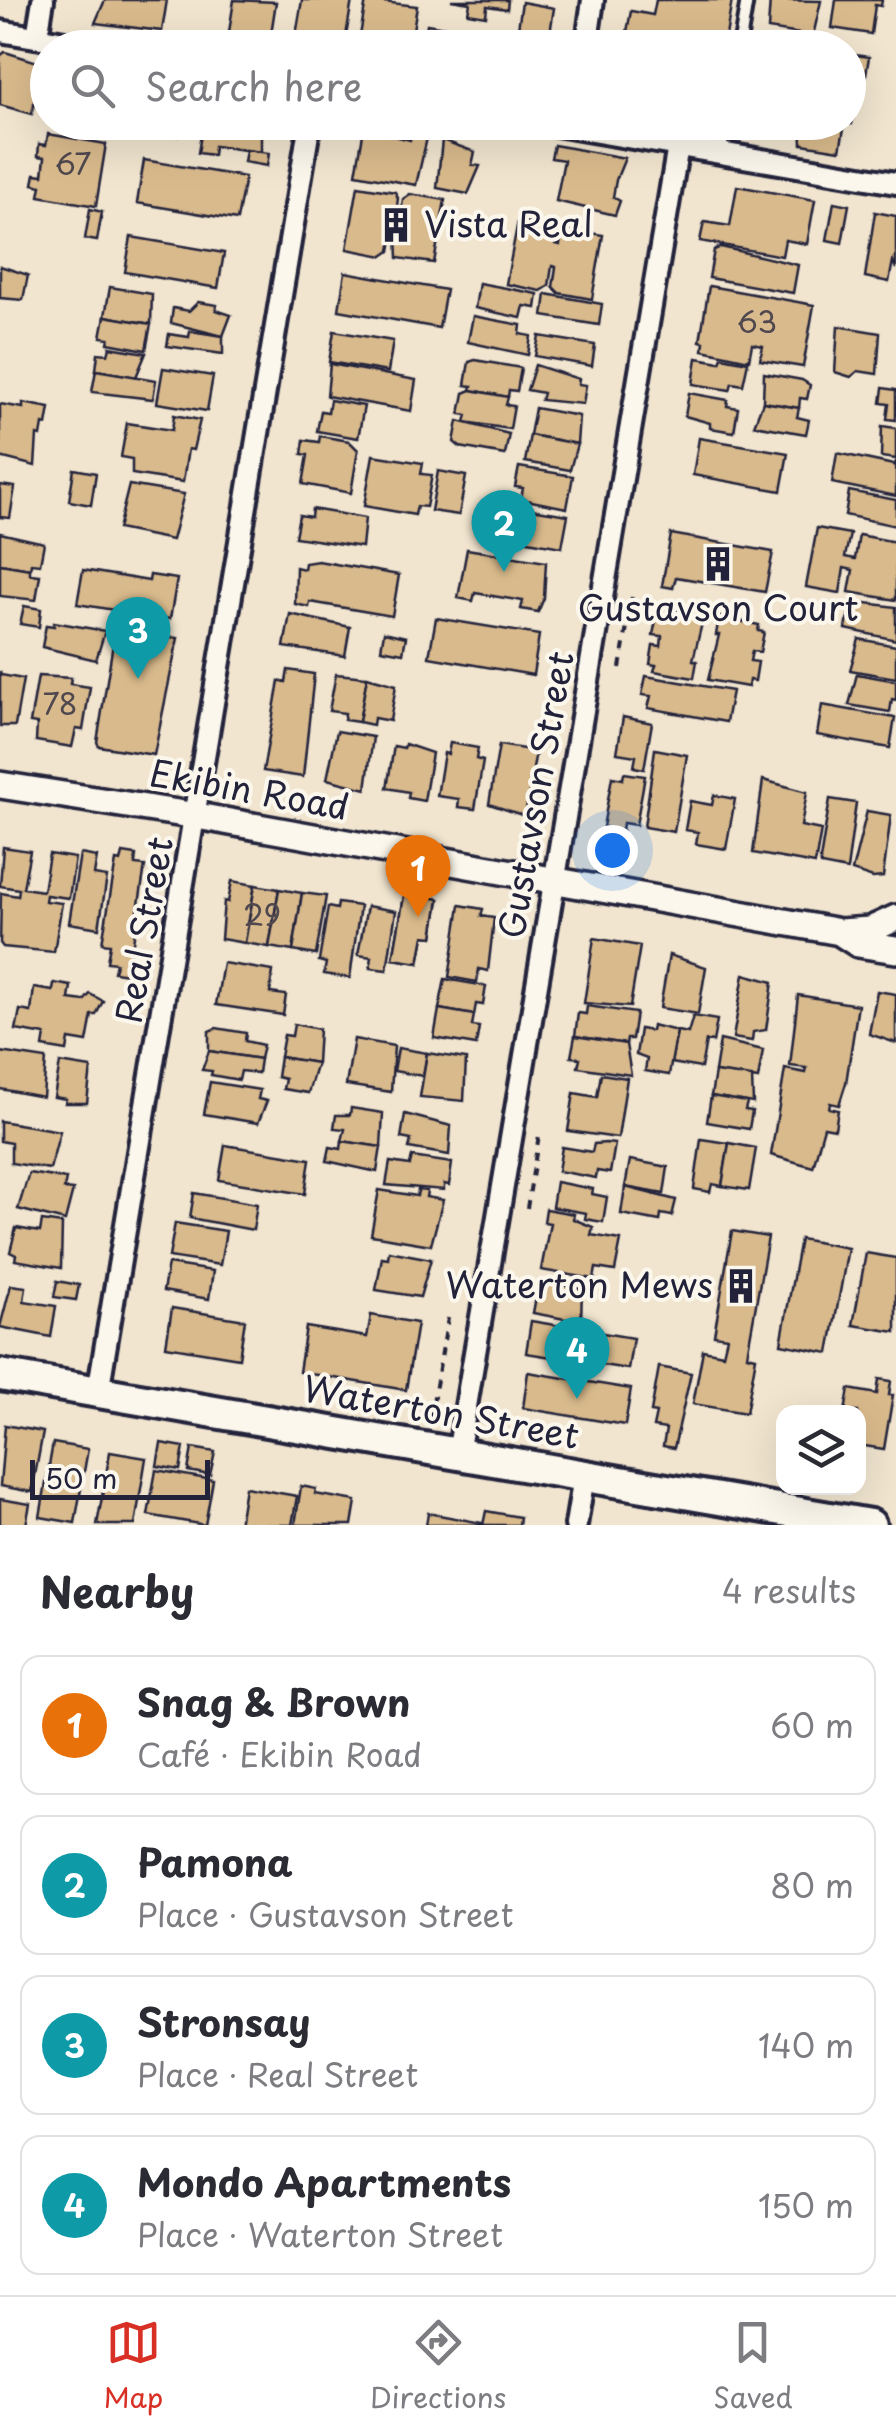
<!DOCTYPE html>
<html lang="en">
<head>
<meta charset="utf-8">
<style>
  body { margin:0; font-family:"Playpen Sans",sans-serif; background:#f7f7f7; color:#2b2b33 }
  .controls { position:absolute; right:30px; bottom:30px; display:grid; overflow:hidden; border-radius:20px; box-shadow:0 10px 40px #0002 }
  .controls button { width:90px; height:90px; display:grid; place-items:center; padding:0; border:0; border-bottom:2px solid #e1e1e2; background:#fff; color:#2b2b33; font:50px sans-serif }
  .scale { position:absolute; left:30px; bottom:25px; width:180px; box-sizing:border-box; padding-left:10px; border:5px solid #22223b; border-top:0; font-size:28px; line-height:35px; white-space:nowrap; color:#22223b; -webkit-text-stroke:8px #fbf7ec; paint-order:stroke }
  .you { position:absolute; left:612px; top:850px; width:35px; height:35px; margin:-25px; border:8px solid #fff; border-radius:50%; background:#1a73e8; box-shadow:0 0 0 15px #1a73e833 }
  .badge { display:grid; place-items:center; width:65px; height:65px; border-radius:50%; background:#d93025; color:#fff; font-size:32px; font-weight:700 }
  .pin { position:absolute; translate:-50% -82px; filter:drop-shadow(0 2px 5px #0008) }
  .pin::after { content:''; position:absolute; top:52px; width:35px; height:30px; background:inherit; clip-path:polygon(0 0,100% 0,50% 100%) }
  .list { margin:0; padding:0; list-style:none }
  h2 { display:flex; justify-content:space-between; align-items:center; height:130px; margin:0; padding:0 40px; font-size:42px }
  h2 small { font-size:32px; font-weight:400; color:#7c7c81 }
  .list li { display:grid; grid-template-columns:65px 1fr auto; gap:30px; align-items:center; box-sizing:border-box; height:140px; margin:0 20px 20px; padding:0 20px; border:2px solid #e1e1e2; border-radius:20px }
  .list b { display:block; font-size:38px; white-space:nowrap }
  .list p { margin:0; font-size:32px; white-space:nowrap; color:#7c7c81 }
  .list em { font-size:32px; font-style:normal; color:#7c7c81 }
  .icon { flex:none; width:55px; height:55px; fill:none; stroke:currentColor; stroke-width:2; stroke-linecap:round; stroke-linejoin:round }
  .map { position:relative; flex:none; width:896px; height:1525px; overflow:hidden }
  .search { position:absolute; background:#fff; box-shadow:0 10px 40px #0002; left:30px; right:30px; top:30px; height:110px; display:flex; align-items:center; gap:25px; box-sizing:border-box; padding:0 35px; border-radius:55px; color:#7c7c81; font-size:38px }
  .sheet { height:770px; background:#fff }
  nav { display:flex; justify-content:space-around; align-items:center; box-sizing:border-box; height:140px; border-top:2px solid #e1e1e2; background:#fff; font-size:28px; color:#7c7c81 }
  nav a { display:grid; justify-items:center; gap:5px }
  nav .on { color:#d93025 }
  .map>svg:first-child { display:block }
</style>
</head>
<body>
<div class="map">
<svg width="896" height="1525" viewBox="0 0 896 1525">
  <rect width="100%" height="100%" fill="#f1e5cf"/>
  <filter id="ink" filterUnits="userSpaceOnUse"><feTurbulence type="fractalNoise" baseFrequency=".01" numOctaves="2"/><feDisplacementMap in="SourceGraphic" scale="20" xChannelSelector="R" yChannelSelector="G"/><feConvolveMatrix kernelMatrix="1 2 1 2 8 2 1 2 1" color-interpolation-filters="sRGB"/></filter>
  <g filter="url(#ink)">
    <g fill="#d9ba8c" stroke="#22223b" stroke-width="2.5">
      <polygon points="105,0 167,0 162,31 95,23"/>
      <polygon points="234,0 276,2 271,34 229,32"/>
      <polygon points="302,0 352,0 344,48 295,41"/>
      <polygon points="366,0 417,6 410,48 358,48"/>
      <polygon points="451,0 508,0 507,9 487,6 486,16 468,13 470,3"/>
      <polygon points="656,0 732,0 724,48 648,48 625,42 631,11 653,15"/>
      <polygon points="770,0 821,1 813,36 768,29"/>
      <polygon points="836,0 882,0 881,6 875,5 871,34 832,28"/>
      <polygon points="522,2 554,8 549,40 554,41 552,48 515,48"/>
      <polygon points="427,24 503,37 501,48 423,48"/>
      <polygon points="5,52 41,63 32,114 0,105 0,56"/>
      <polygon points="848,54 869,57 863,92 848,89"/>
      <polygon points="848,114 854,115 852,124 845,123 840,150 802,144 801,122 848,122"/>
      <polygon points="143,122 180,122 178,136 145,132"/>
      <polygon points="203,122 261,122 261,152 214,146 213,155 198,153"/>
      <polygon points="364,128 410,140 411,135 427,138 416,185 356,174"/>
      <polygon points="48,134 106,144 96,206 39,196 41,186 33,184 35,174 43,175 45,157 38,156 39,144 46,145"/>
      <polygon points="442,140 475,152 472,165 480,166 468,194 437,188"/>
      <polygon points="554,145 625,158 616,180 613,197 620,201 615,215 556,201 564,160 551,158"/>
      <polygon points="246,150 269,153 267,166 244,162"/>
      <polygon points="144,160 245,177 237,220 137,203"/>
      <polygon points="358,186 395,192 398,198 396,214 401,215 403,199 410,194 445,200 434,263 398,258 397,235 393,234 390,251 383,256 347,249"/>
      <polygon points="737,186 815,200 807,244 785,240 782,256 700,241 704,222 730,226"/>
      <polygon points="834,202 849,205 842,243 827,240"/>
      <polygon points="90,209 102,212 97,241 85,239"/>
      <polygon points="875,212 896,216 896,269 893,261 889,282 865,277"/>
      <polygon points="518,221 552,227 555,244 560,245 562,234 571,230 603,235 592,299 559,293 553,287 556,267 552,266 549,286 541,291 506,284"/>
      <polygon points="131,237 224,253 218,288 125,272"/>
      <polygon points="721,247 798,265 793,293 709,278 714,250"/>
      <polygon points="0,266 28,275 23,300 0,298"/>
      <polygon points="345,272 446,290 439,328 339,310"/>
      <polygon points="479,283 538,294 536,308 524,306 521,318 475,308"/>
      <polygon points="709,286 814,305 803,367 760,360 763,346 752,344 749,360 703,350 704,342 700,341"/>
      <polygon points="110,287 152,294 151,324 105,316"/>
      <polygon points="546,294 602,304 599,325 543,316"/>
      <polygon points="198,302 217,305 216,310 231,315 223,336 171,323 173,308 189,311"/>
      <polygon points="105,316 151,324 146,350 108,343 109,338 101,337"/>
      <polygon points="473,316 521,325 520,334 531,336 528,355 468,342"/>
      <polygon points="838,326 880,333 877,374 858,371 851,377 835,372"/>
      <polygon points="190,331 223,336 223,354 167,346 169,334 189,337"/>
      <polygon points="334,331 393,341 388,372 329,362"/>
      <polygon points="539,336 595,345 592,366 535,356"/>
      <polygon points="110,347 146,353 136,377 96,370 98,353 108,354"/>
      <polygon points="722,357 748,362 743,385 732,383 730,390 693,384 697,358 720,362"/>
      <polygon points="475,360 521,368 517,391 509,390 508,397 471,390 472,386 465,385 469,362"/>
      <polygon points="330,364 416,380 411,411 327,396"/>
      <polygon points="535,365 579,379 578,384 586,385 583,404 541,400 543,393 527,390"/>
      <polygon points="163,368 213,376 207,411 157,403"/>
      <polygon points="96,370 156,380 153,399 92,392"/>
      <polygon points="764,373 802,380 810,385 807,399 800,398 799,408 763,402"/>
      <polygon points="883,388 896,390 896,420 887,419 889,404 881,403"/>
      <polygon points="471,390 508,397 506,405 514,406 510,429 465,422 467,415 460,414 464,393"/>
      <polygon points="689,393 728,400 727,406 738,408 734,432 710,428 710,423 685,416"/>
      <polygon points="330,400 364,406 358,438 317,431 321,411 328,412"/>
      <polygon points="763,402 799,408 797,417 809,420 806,434 754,425"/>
      <polygon points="23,403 50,408 47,425 43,424 41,436 37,435 35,466 0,457 0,404 23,408"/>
      <polygon points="535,408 579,416 577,444 530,435"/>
      <polygon points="174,415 200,420 193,450 188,449 183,482 132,474 132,459 121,457 127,423 172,430"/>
      <polygon points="458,421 509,434 505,455 460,447 454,442"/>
      <polygon points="882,426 896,428 896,459 881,457"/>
      <polygon points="530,435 577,444 570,470 525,462"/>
      <polygon points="320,436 349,441 358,450 351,493 303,484 308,455 302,454 304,440 319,442"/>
      <polygon points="699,438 788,453 781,491 693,475"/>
      <polygon points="837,453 894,465 896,462 896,496 832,483"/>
      <polygon points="373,455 423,463 421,474 432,475 426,507 417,506 415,515 364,506"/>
      <polygon points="519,467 573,476 567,508 521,499 523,488 515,487"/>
      <polygon points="74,469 96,473 91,505 69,501"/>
      <polygon points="438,471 466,476 459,515 431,511"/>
      <polygon points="0,485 15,487 10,518 0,517"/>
      <polygon points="129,485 184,494 172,540 118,529"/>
      <polygon points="849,491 896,500 896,526 845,515"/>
      <polygon points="519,507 568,515 562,547 505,537 509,517 516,519"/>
      <polygon points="312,509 365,518 362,547 295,537 299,515 311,517"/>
      <polygon points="817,528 850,534 845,557 855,559 859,535 896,542 896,600 849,592 853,570 844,568 840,593 806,587"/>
      <polygon points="0,533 44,543 40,564 31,563 30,569 0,564"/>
      <polygon points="671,534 773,552 765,592 676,577 673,588 662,586"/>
      <polygon points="467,549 546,562 544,598 538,612 521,609 523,601 475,593 473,601 458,598"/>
      <polygon points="318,561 399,575 392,616 310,602 309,607 295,604 296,567 304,569 305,563"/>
      <polygon points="0,564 30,569 30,574 40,575 36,600 0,596"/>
      <polygon points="83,570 149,581 150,575 177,579 170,619 77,604"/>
      <polygon points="851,601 896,607 896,640 846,629"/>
      <polygon points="24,606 41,609 39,627 20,624"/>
      <polygon points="663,608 704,615 693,660 697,661 694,678 654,671 656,665 650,664 653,645 661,646 662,636 653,635 657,615 662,615"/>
      <polygon points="290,614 350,627 345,656 284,647"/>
      <polygon points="719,617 759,625 758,631 764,632 760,652 752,651 750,661 758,662 755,681 749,680 748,687 708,680 719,635 716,635"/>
      <polygon points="436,618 539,635 533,675 429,657"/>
      <polygon points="54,622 105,631 96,660 42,647 46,625 54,626"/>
      <polygon points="116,625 138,629 137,635 178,638 154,755 99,746 97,742"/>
      <polygon points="384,632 406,637 403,653 381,649"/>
      <polygon points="859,639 896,646 896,678 850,670"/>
      <polygon points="288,670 314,674 303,777 263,771 279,681 286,682"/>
      <polygon points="0,671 1,675 23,679 15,726 0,726"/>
      <polygon points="336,674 367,677 359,722 344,720 345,713 329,711"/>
      <polygon points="857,674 896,681 896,700 892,699 890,712 849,705"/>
      <polygon points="38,676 71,678 70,684 90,687 83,730 76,729 72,747 36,741 37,724 30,723"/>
      <polygon points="646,676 732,691 726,722 648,708 651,696 642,695"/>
      <polygon points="367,677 396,685 390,721 374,718 373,725 359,722"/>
      <polygon points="822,705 895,718 890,748 817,735"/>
      <polygon points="623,717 652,723 644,769 634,767 636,756 617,753"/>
      <polygon points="337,731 373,737 366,789 327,779"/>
      <polygon points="450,743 478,748 476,759 483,761 475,809 458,807 459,799 437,796 444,753 448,754"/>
      <polygon points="405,744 432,753 424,801 408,798 409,792 387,788 394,746 404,748"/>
      <polygon points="499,745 536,751 525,816 489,804"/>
      <polygon points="655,749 687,755 674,832 644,827"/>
      <polygon points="624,773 645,776 636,825 623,823 622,831 603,827 612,777 623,779"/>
      <polygon points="763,780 807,792 801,826 821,830 815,864 753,853"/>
      <polygon points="714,795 735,799 726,849 696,844 698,832 685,830 690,801 712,805"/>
      <polygon points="830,799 856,803 847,870 821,865 820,860"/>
      <polygon points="867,811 891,815 883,877 873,878 852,871"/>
      <polygon points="3,847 30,851 23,888 43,891 49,854 75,858 69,898 46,895 45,901 62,903 54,952 3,947 0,943 1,893 18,896 19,889 0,886"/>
      <polygon points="123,853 136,855 135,865 145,866 128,974 114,972 116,963 107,962 110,944 102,943 116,861 121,862"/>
      <polygon points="80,854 97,857 94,875 107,877 99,928 69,923"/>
      <polygon points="232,881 255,885 245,943 221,939 224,901 228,902"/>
      <polygon points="255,885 279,889 269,947 245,943"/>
      <polygon points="406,885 431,889 429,897 439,899 433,937 424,936 419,963 393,959"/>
      <polygon points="406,885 431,889 429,897 439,899 433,937 424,936 419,963 393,959"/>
      <polygon points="279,889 302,893 293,951 269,947"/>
      <polygon points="302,893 326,896 316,955 293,951"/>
      <polygon points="338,903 360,906 350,978 324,974 326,963 319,961 328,907 337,909"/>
      <polygon points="460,905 483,909 481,916 494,918 488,971 479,969 477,982 449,977"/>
      <polygon points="367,906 396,911 387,970 370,968 372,957 358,955"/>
      <polygon points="594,938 640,946 630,1007 584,1003"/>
      <polygon points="669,955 706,967 698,1014 660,1008"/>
      <polygon points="223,963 273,971 270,993 286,995 283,1015 216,1005"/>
      <polygon points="744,974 773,982 766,1030 753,1032 752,1041 733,1038"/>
      <polygon points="445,979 486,986 483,1005 476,1004 474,1015 439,1009"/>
      <polygon points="54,983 71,986 69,999 84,1001 90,994 103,1001 96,1015 92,1015 87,1042 69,1039 67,1051 43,1047 45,1035 16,1030 20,1010 31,1012 34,988 53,991"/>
      <polygon points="877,991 896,994 896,1043 869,1034"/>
      <polygon points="798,995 858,1005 846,1083 839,1105 830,1103 829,1108 838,1110 835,1129 824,1127 813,1167 771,1155 785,1069 806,1073 807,1068 790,1066"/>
      <polygon points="587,1006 636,1013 632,1039 627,1039 626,1044 575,1036 578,1013 586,1014"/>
      <polygon points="439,1009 474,1015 472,1026 479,1027 476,1045 434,1038"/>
      <polygon points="693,1016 717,1020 713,1042 706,1041 701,1068 671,1063 677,1031 688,1033"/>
      <polygon points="294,1024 319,1029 317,1063 280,1057 284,1035 292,1036"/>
      <polygon points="652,1025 677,1031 669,1075 645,1071 647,1059 636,1055 640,1029 651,1031"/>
      <polygon points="216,1028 246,1033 245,1041 263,1045 260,1059 209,1051 209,1031"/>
      <polygon points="575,1036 626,1044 631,1075 578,1067 580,1058 571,1057"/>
      <polygon points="354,1039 394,1046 391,1092 346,1085"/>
      <polygon points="720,1040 763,1050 758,1079 715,1072"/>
      <polygon points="398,1048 427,1053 423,1076 394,1071"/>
      <polygon points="209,1051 260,1059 258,1073 241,1071 239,1080 211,1075 212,1071 202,1070"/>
      <polygon points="0,1052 46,1059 43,1097 0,1089"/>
      <polygon points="427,1053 466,1059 464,1101 420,1097"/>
      <polygon points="280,1057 317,1063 308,1093 283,1089 285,1079 277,1077"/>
      <polygon points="60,1063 91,1068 87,1103 65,1103 66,1099 54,1097"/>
      <polygon points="715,1072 752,1077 753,1103 711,1096"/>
      <polygon points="601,1074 627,1078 618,1138 568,1131 574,1093 597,1097"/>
      <polygon points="210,1082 260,1090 258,1099 267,1101 258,1123 204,1114"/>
      <polygon points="711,1096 747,1102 745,1110 752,1111 749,1129 707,1122"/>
      <polygon points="351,1108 383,1113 381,1147 342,1141 345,1129 334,1128 336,1115 350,1115"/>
      <polygon points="405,1114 451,1126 449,1155 409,1148 411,1140 401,1138"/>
      <polygon points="0,1121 60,1131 50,1169 11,1163 11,1143 0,1141"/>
      <polygon points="701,1139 729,1143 722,1186 712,1184 710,1192 694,1189"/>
      <polygon points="342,1141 381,1147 377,1172 327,1161 330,1147 341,1149"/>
      <polygon points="606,1143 615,1144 610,1173 597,1171 596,1178 558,1171 562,1147 592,1152 594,1144"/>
      <polygon points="729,1143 756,1148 749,1190 722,1186"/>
      <polygon points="225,1145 310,1159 305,1194 219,1180"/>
      <polygon points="412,1157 452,1163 449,1185 444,1184 444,1190 386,1185 390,1162 410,1165"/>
      <polygon points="630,1160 668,1167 664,1194 625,1187"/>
      <polygon points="29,1173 66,1179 64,1189 73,1190 65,1221 18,1209"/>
      <polygon points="556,1182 593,1189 592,1194 607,1197 603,1222 585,1219 586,1213 552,1207"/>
      <polygon points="625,1187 676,1200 672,1216 661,1214 660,1221 621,1214"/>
      <polygon points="379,1190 417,1196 418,1190 427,1191 426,1197 443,1200 431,1245 371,1235"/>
      <polygon points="194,1193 257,1204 253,1230 190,1218"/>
      <polygon points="546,1209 574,1214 573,1219 593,1227 591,1235 621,1240 615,1271 596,1268 594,1279 541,1270 550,1223 544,1222"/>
      <polygon points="42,1221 62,1224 61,1268 15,1260 16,1255 10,1252 16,1228 40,1232"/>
      <polygon points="175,1223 226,1231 220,1265 169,1257"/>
      <polygon points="732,1231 768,1237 747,1355 756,1357 746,1413 693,1404 703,1350 723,1354 727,1337 714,1335"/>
      <polygon points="800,1239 848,1248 829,1353 781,1344"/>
      <polygon points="389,1251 431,1259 420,1297 376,1290 382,1257 388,1258"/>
      <polygon points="866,1253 896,1258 896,1332 853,1325"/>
      <polygon points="168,1264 213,1271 209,1299 163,1291"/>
      <polygon points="57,1281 79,1285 76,1300 54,1297"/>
      <polygon points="539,1281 582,1289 581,1322 533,1313"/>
      <polygon points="11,1285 26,1287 24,1301 56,1306 51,1337 0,1327"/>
      <polygon points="172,1308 245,1320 239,1358 166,1346"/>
      <polygon points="371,1315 417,1323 406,1390 299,1372 306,1327 367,1337"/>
      <polygon points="531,1321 633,1338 628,1369 526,1353"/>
      <polygon points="659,1367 691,1373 674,1448 663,1446 666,1429 653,1427 656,1413 651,1412"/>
      <polygon points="528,1372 631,1389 625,1425 523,1408"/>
      <polygon points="879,1379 891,1381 889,1395 893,1395 884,1449 858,1445 858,1412 845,1412 849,1389 877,1394"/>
      <polygon points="5,1425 43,1432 32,1492 0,1486"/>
      <polygon points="53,1443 88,1449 75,1523 40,1517"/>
      <polygon points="161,1443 184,1447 180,1470 157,1466"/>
      <polygon points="192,1448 215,1452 210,1475 188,1471"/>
      <polygon points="110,1452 146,1458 135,1525 97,1525"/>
      <polygon points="156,1470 213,1480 205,1525 148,1515"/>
      <polygon points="301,1486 316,1489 315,1494 356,1501 352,1525 295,1525"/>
      <polygon points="245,1487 297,1496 292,1525 239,1525"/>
      <polygon points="0,1499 30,1504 26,1525 0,1525"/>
      <polygon points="486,1511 520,1517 519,1525 483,1525"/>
      <polygon points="428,1513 482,1523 482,1525 426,1525"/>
    </g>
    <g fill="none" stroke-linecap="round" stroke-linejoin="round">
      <defs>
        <g id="service">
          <polyline points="739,48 747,0"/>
          <polyline points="720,154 726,122"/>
        </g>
        <g id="minor">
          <polyline points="0,31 100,48"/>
          <polyline points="37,37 43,0"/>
          <polyline points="586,48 593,0"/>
          <polyline points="539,122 896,183"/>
          <polyline points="98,1392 310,122"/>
          <polyline points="458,1454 678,146"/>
          <polyline points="576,1525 584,1476"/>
        </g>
        <g id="tertiary">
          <polyline points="0,785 197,816 840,932 870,930 896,918"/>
          <polyline points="844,935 858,944 896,950"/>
        </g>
        <polyline id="secondary" points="0,1375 870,1525"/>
      </defs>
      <use href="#service" stroke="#22223b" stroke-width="18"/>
      <use href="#minor" stroke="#22223b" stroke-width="28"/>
      <use href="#tertiary" stroke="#22223b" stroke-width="32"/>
      <use href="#secondary" stroke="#22223b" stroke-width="38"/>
      <g stroke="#22223b" stroke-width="4" stroke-dasharray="8 8" stroke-linecap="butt">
        <polyline points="620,668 632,597"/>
        <polyline points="527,1208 539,1135"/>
        <polyline points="430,1419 448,1318"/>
      </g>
      <use href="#service" stroke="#fbf7ec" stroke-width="10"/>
      <use href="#minor" stroke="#fbf7ec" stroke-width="20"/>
      <use href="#tertiary" stroke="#fbf7ec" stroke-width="25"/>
      <use href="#secondary" stroke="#fbf7ec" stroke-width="30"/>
    </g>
  </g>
  <defs>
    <symbol id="building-bare" viewBox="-9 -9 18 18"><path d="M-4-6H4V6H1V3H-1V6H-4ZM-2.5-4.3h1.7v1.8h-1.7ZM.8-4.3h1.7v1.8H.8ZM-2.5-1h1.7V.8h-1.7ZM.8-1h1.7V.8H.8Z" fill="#22223b" stroke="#fbf7ec" stroke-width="2.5" paint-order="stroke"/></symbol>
  </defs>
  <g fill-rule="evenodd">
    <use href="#building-bare" x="371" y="200" width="50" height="50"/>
    <use href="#building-bare" x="693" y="539" width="50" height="50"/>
    <use href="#building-bare" x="716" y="1261" width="50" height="50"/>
  </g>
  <g text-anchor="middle" stroke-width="8" stroke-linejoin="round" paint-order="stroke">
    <g font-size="30" fill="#50484f">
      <text x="73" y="175">67</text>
      <text x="757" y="333">63</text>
      <text x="60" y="715">78</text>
      <text x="262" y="926">29</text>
    </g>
    <g font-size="35" fill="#22223b" stroke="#fbf7ec" text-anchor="start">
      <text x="424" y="237">Vista Real</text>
      <text x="718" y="621" text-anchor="middle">Gustavson Court</text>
      <text x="713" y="1298" text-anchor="end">Waterton Mews</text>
    </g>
    <g font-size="35" fill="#22223b" stroke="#fbf7ec">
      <text transform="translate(249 791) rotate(10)" y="12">Ekibin Road</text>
      <text transform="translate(537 795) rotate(-80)" y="12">Gustavson Street</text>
      <text transform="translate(145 930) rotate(-80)" y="12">Real Street</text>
      <text transform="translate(441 1413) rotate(10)" y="12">Waterton Street</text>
    </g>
  </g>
</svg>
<div class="controls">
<button><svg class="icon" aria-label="layers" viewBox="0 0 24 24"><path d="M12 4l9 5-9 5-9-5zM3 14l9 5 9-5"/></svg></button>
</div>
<div class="scale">50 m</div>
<div class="you"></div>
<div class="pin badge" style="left:418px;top:917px;background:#e8710a">1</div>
<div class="pin badge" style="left:504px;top:572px;background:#0f9aa8">2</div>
<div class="pin badge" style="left:138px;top:679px;background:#0f9aa8">3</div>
<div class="pin badge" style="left:577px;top:1399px;background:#0f9aa8">4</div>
<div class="search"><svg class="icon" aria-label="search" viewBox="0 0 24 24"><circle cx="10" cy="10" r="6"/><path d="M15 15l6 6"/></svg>Search here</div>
</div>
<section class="sheet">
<h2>Nearby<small>4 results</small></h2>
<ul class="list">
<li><span class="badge" style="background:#e8710a">1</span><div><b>Snag &amp; Brown</b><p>Café · Ekibin Road</p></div><em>60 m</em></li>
<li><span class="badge" style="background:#0f9aa8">2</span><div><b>Pamona</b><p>Place · Gustavson Street</p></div><em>80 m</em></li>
<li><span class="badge" style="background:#0f9aa8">3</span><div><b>Stronsay</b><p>Place · Real Street</p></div><em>140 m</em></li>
<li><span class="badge" style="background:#0f9aa8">4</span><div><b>Mondo Apartments</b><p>Place · Waterton Street</p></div><em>150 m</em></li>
</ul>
</section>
<nav>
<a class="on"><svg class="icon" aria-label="map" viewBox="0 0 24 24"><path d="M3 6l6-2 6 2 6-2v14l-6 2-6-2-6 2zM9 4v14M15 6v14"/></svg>Map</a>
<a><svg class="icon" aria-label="directions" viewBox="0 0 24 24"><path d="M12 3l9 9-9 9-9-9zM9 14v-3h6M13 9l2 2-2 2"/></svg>Directions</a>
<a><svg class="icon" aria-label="saved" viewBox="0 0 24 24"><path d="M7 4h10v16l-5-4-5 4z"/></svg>Saved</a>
</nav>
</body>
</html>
